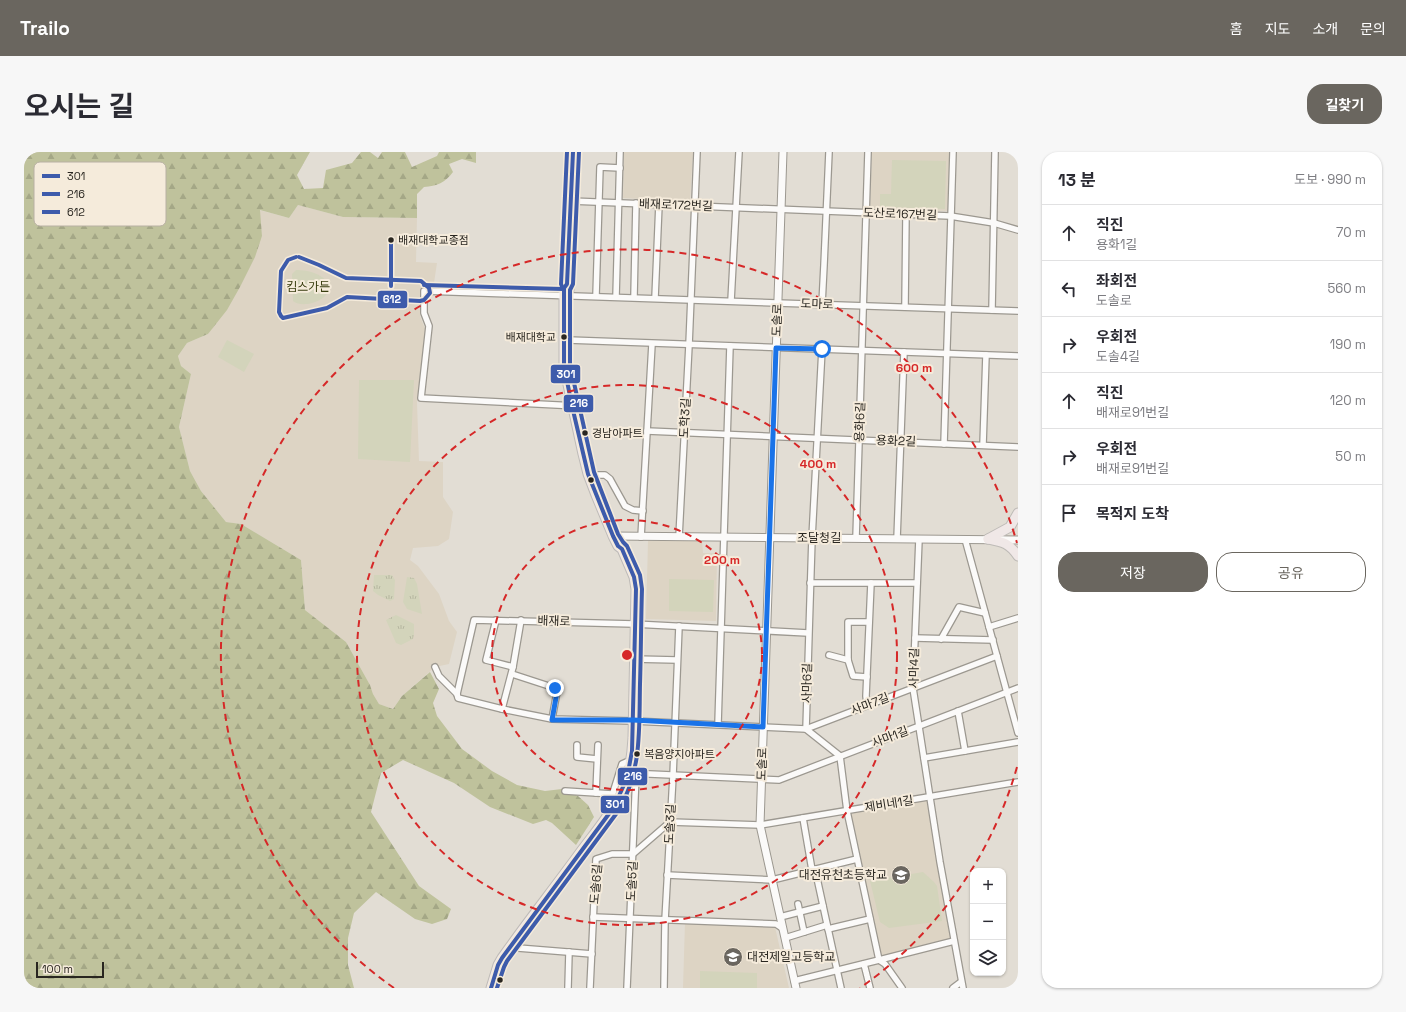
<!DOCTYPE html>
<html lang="ko">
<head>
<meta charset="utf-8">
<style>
  body { margin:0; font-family:"Space Grotesk","Noto Sans KR",sans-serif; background:#f7f7f7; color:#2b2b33 }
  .controls { position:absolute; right:12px; bottom:12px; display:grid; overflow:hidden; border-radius:8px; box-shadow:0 1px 3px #0004 }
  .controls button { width:36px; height:36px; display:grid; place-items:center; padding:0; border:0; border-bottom:1px solid #e1e1e2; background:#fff; color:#2b2b33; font:20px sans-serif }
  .scale { position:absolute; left:12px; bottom:10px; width:68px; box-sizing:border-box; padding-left:4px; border:2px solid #292620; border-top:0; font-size:11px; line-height:14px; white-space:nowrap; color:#292620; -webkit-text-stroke:3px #f5ebdb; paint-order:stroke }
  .stop { position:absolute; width:12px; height:12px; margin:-9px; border:3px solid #1a73e8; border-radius:50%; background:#fff }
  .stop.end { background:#1a73e8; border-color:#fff; box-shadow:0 1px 4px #0008 }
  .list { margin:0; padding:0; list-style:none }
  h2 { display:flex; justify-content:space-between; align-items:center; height:52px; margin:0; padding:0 16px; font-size:17px }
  h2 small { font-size:13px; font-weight:400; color:#7c7c81 }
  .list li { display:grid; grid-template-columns:26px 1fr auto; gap:12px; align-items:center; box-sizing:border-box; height:56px; padding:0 16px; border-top:1px solid #e1e1e2 }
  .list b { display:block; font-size:15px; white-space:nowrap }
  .list p { margin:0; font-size:13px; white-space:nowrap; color:#7c7c81 }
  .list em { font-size:13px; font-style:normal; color:#7c7c81 }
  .actions { display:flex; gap:8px; padding:12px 16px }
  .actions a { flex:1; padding:9px 0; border:1px solid #6a665f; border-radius:16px; text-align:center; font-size:14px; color:#6a665f }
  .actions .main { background:#6a665f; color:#fff }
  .icon { flex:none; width:22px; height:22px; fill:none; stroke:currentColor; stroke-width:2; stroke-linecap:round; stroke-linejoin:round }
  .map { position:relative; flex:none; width:994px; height:836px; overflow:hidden; border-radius:16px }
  header { display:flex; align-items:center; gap:24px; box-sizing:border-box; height:56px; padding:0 20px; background:#6a665f; color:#fff }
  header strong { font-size:19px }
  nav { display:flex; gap:22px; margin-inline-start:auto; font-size:14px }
  .intro { display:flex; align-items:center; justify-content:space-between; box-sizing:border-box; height:96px; padding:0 24px }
  h1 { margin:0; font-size:28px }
  .button { padding:10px 18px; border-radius:16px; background:#6a665f; color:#fff; font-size:14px; font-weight:700 }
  main { display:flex; gap:24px; padding:0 24px }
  aside { flex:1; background:#fff; border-radius:16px; box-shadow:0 1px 3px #0004 }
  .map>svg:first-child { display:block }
</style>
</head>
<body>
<header>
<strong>Trailo</strong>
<nav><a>홈</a><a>지도</a><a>소개</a><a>문의</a></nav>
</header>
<div class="intro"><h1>오시는 길</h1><a class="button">길찾기</a></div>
<main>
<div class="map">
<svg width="994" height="836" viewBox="0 0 994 836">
  <defs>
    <pattern id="grass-tufts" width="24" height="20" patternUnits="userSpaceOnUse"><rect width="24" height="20" fill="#d3d4bb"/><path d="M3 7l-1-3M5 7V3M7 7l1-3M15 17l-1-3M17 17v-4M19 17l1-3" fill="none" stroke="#b5b6a0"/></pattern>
    <pattern id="forest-firs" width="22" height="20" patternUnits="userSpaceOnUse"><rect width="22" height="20" fill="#bfc29c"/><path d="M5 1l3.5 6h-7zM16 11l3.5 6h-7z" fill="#a4a786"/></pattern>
  </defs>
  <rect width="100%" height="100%" fill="#e2ddd4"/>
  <g fill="#ddd4c4">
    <polygon points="600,0 669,0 666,50 599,46"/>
    <polygon points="848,0 926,0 925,59 846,57"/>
    <polygon points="274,53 319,65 393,66 392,110 413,111 410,131 400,133 396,158 396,164 401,177 393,251 395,309 419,310 419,345 429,360 425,387 414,394 389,396 386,408 394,414 415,442 425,469 433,480 425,512 411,515 378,544 369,557 355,552 349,542 346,533 322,490 281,458 277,408 217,372 202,370 177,339 166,319 155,275 167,222 157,214 154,204 163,191 184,182 238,84 235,58 265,66"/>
    <polygon points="624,389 678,389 679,401 693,401 692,469 622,467"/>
    <polygon points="906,645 927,788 855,807 823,659"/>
    <polygon points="661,770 751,775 765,836 659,836"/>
  </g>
  <g fill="url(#grass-tufts)">
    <polygon points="350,423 368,423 371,428 370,447 366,449 354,443 349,439"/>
    <polygon points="383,425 390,426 393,432 398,462 383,457 379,450"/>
    <polygon points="372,463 390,472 390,482 389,487 377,493 372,491 362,468"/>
  </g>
  <path fill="url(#forest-firs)" d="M0 0H286L273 23 280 37 299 36 302 18 328 11 337 0H346L354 6 358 0H381L388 15 413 4 415 0H452V11L438 7 425 12 429 20C421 31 413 34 400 35L393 42V66L319 65 274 53 265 66 236 58 238 84 231 105 216 135 203 158 184 182 163 191 154 204 157 214 167 222 155 275 166 319 177 339 202 370 217 372 277 408 281 458 322 490 346 533 349 542 355 552 369 557 378 544 406 520 415 537 409 551 413 564 438 597 468 619 493 633 521 639 538 637 554 644 564 653 570 665 552 693 528 671 522 668 509 672 466 655 430 631 379 608 357 621 347 660 395 734 427 757 423 767 408 772 391 767 352 740 330 761 324 786V813L330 836H0Z"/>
  <g fill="#d3d4bb">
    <polygon points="868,8 922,9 921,57 856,55 856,42 867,42"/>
    <path d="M272 118C284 118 302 122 306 136 303 149 279 157 269 149L268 122Z"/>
    <polygon points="203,188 230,202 220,220 194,205"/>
    <polygon points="335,228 390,228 386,310 334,307"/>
    <polygon points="645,427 690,428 689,460 645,459"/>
    <polygon points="899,720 910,730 913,734 918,769 865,776 856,770 846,729"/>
    <polygon points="676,819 733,821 733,836 676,836"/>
  </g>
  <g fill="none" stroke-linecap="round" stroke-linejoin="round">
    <defs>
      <g id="minor">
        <polyline points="547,49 926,64 970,71 994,78"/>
        <polyline points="572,144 576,15 596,16"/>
        <polyline points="592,145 596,0"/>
        <polyline points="610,145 612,51"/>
        <polyline points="631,146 635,52"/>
        <polyline points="707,149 715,0"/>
        <polyline points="798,152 800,113 805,0"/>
        <polyline points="881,155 882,62"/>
        <polyline points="968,158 971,0"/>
        <polyline points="544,188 994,204"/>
        <polyline points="798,197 788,386 782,577 816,604 823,659 855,808 861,812 878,836"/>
        <polyline points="553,254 397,246 405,174 400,161 400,139 994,159"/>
        <polyline points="623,279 994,295"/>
        <polyline points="920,292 929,0"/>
        <polyline points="959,293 962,203"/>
        <polyline points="569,323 581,323 586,327 601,354 609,358 619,359"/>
        <polyline points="617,385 628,192"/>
        <polyline points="655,385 665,193 673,0"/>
        <polyline points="832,386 844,0"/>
        <polyline points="873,387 880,200"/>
        <polyline points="895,387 889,536 916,710 939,836"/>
        <polyline points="941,387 994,581"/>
        <polyline points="786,431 893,431"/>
        <polyline points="472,468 462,508 489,515"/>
        <polyline points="965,475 994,466"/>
        <polyline points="891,486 969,488"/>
        <polyline points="917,487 935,455 961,461"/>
        <polyline points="805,503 824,508"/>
        <polyline points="610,507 653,508"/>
        <polyline points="411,515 415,524 433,542 434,546 478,557 528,567 609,569 782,577 973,504"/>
        <polyline points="488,522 531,536 533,540 528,567"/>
        <polyline points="843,525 829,524 824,508 824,470 845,470"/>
        <polyline points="433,542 450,468 610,472 784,481"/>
        <polyline points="843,553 842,544 847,431"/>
        <polyline points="478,557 489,515 497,468"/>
        <polyline points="934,559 941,599"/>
        <polyline points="694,572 706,194"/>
        <polyline points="553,593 553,605 573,607"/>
        <polyline points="900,606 994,590"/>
        <polyline points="604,621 755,628 994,536"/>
        <polyline points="541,639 588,642"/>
        <polyline points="572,641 574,593"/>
        <polyline points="583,660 598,612 607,608"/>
        <polyline points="779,666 788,718"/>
        <polyline points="791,717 817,836"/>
        <polyline points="643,723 748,728 833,707"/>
        <polyline points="774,752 780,780"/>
        <polyline points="569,765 752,772 758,776"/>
        <polyline points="756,765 799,754"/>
        <polyline points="804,777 846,767"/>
        <polyline points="761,786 803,773"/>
        <polyline points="486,794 494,796 568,802"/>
        <polyline points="840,812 846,836"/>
        <polyline points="770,829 855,808 930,789"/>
        <polyline points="544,836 545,800"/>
        <polyline points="566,836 572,707 588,702 609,702 646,670 736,673 994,630"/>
        <polyline points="603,836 612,622"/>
        <polyline points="640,836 641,768 649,624 655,474"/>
        <polyline points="929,836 937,830"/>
      </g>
      <g id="tertiary">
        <polyline points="759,0 736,673 772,836"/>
        <polyline points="589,384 994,388"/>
      </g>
      <g id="primary">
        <polyline points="545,138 543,132 549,0"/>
        <polyline points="964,387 986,375 994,361"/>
        <path d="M964 387C979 390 985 391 994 404"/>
        <path d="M467 836 474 813 478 806C504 769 532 734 558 698 572 679 588 661 598 639 606 622 608 604 609 586L612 437 610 425 598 397 594 394 589 384 572 343 564 322 559 302 540 214V136L543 132"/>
      </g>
    </defs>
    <use href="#minor" stroke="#9c9890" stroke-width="8"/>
    <use href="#tertiary" stroke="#9c9890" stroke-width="9"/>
    <use href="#primary" stroke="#bebbb7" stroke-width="11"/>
    <use href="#minor" stroke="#fbfaf9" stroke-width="5.5"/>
    <use href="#tertiary" stroke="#fbfaf9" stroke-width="7"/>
    <use href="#primary" stroke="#f0e8e7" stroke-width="9"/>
    <defs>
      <polyline id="bus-1" points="467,836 474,813 478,806 590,655 603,626 608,599 612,437 610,425 598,397 594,394 589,384 564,322 548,254 540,214 540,136 543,132 549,0"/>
      <path id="bus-2" d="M473 836 480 815 483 809 595 658C618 617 615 578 616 532 617 501 617 469 618 437L616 423 603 394 599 390 594 382 570 320 546 213V138L549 132 555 0"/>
      <g id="bus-3">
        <polyline points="367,88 367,134"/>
        <polyline points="272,105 264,108 257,119 255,160 257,164 259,166 303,156 323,145 396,149 400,148 406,141 405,136 397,129 322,126 295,113 275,105"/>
        <polyline points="400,133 539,137 537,132 543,0"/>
      </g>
    </defs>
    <use href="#bus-1" stroke="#f5ebdb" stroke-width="7"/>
    <use href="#bus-2" stroke="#f5ebdb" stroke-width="7"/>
    <use href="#bus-3" stroke="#f5ebdb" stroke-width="7"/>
    <use href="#bus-1" stroke="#3d5bab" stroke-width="4"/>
    <use href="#bus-2" stroke="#3d5bab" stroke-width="4"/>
    <use href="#bus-3" stroke="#3d5bab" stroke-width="4"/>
  </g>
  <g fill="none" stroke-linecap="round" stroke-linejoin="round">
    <polyline stroke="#1a73e8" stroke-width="5" points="531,536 533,540 528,568 609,568 739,575 752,196 798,197"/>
  </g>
  <g fill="none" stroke="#d62828" stroke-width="2" stroke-dasharray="7 5">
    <circle cx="603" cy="503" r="135"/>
    <circle cx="603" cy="503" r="270"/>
    <path d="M993 615A406 406 0 0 1 836 836M370 836A406 406 0 1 1 993 391"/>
  </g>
  <defs>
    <symbol id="school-disc" viewBox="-11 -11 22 22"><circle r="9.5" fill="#6a665f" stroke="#f5ebdb"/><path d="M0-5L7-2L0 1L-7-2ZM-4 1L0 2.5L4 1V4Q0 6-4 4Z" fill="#fff"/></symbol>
  </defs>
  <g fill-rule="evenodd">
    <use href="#school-disc" x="866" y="712" width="22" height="22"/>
    <use href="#school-disc" x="698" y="794" width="22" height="22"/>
  </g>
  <g fill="#292620" stroke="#f5ebdb" stroke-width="1.5">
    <circle cx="367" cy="88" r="3.5"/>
    <circle cx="540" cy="185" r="3.5"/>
    <circle cx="561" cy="281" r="3.5"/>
    <circle cx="567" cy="328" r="3.5"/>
    <circle cx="613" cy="602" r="3.5"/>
    <circle cx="476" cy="828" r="3.5"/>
  </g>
  <g text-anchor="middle" stroke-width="4" stroke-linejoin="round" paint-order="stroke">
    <g font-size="11" fill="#292620" stroke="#f5ebdb" text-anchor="start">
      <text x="374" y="92">배재대학교종점</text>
      <text x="532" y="189" text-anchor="end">배재대학교</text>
      <text x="568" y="285">경남아파트</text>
      <text x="620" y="606">복음양지아파트</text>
    </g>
    <g font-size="12" fill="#292620" stroke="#f5ebdb">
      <text transform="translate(652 53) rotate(2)" y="4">배재로172번길</text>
      <text transform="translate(876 62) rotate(2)" y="4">도산로167번길</text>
      <text transform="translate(793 152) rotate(2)" y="4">도마로</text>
      <text transform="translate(753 168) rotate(-88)" y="4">도솔로</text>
      <text transform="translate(661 266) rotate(-87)" y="4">도학3길</text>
      <text transform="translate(836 270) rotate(-88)" y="4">용화6길</text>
      <text transform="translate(872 289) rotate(2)" y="4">용화2길</text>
      <text x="795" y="390">조달청길</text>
      <text transform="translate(530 469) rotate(2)" y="4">배재로</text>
      <text transform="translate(890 516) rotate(-89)" y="4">사마4길</text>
      <text transform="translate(783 531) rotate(-89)" y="4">사마6길</text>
      <text transform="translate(846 552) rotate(-21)" y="4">사마7길</text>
      <text transform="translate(866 585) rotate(-21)" y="4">사마1길</text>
      <text transform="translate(738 612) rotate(-88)" y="4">도솔로</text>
      <text transform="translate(865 652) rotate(-9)" y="4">제비네1길</text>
      <text transform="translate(646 672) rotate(-87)" y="4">도솔3길</text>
      <text transform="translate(608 729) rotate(-87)" y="4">도솔5길</text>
      <text transform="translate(572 732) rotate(-85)" y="4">도솔6길</text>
    </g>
    <g font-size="12" fill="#393d0f" stroke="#f5ebdb">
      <text x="284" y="139">킴스가든</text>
    </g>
    <g font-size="12" fill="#292620" stroke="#f5ebdb" text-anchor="end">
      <text x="863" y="727">대전유천초등학교</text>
      <text x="723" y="809" text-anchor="start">대전제일고등학교</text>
    </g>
  </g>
  <rect x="10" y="10" width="132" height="64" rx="6" fill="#f5ebdb" stroke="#b8b0a3" stroke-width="1"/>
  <rect x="18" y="22" width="18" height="4" fill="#3d5bab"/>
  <rect x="18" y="40" width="18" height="4" fill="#3d5bab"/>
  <rect x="18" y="58" width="18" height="4" fill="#3d5bab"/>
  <g font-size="11" fill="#292620">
    <text x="43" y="28">301</text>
    <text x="43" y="46">216</text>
    <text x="43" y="64">612</text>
  </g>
  <circle cx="603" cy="503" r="6" fill="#d62828" stroke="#f5ebdb" stroke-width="2"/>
  <g font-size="12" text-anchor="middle" font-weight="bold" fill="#d62828" stroke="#f5ebdb" stroke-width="4" stroke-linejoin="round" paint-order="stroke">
    <text x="890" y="220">600 m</text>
    <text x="794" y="316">400 m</text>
    <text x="698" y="412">200 m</text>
  </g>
  <g stroke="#f5ebdb" stroke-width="1.5">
    <rect x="353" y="138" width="31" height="19" rx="4" fill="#3d5bab"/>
    <rect x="526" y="212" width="31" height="20" rx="4" fill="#3d5bab"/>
    <rect x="539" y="242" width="31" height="19" rx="4" fill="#3d5bab"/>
    <rect x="593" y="615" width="31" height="19" rx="4" fill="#3d5bab"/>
    <rect x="576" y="643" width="30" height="19" rx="4" fill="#3d5bab"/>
  </g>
  <g font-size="11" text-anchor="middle" font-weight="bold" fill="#fff">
    <text x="368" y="151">612</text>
    <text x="542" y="226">301</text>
    <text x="555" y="255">216</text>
    <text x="609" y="628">216</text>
    <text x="591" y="656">301</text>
  </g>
</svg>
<div class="controls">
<button>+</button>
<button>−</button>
<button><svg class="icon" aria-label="layers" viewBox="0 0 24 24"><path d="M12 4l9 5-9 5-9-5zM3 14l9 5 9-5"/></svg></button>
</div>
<div class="scale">100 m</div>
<div class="stop" style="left:798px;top:197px"></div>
<div class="stop end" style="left:531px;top:536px"></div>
</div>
<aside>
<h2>13 분<small>도보 · 990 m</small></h2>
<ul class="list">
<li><svg class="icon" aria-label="ahead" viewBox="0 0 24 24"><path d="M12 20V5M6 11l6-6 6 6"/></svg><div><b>직진</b><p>용화1길</p></div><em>70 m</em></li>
<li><svg class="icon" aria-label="left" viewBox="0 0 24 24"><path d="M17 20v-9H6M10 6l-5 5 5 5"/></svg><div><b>좌회전</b><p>도솔로</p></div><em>560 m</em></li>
<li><svg class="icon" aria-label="right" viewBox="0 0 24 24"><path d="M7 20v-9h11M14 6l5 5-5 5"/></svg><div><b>우회전</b><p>도솔4길</p></div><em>190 m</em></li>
<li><svg class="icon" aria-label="ahead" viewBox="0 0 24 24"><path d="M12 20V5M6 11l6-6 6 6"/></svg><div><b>직진</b><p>배재로91번길</p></div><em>120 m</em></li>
<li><svg class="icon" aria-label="right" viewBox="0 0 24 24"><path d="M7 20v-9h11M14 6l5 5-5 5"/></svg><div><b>우회전</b><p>배재로91번길</p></div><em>50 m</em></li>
<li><svg class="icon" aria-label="arrive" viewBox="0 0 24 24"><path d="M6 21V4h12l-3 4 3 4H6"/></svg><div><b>목적지 도착</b></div></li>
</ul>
<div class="actions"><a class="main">저장</a><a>공유</a></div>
</aside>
</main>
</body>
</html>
